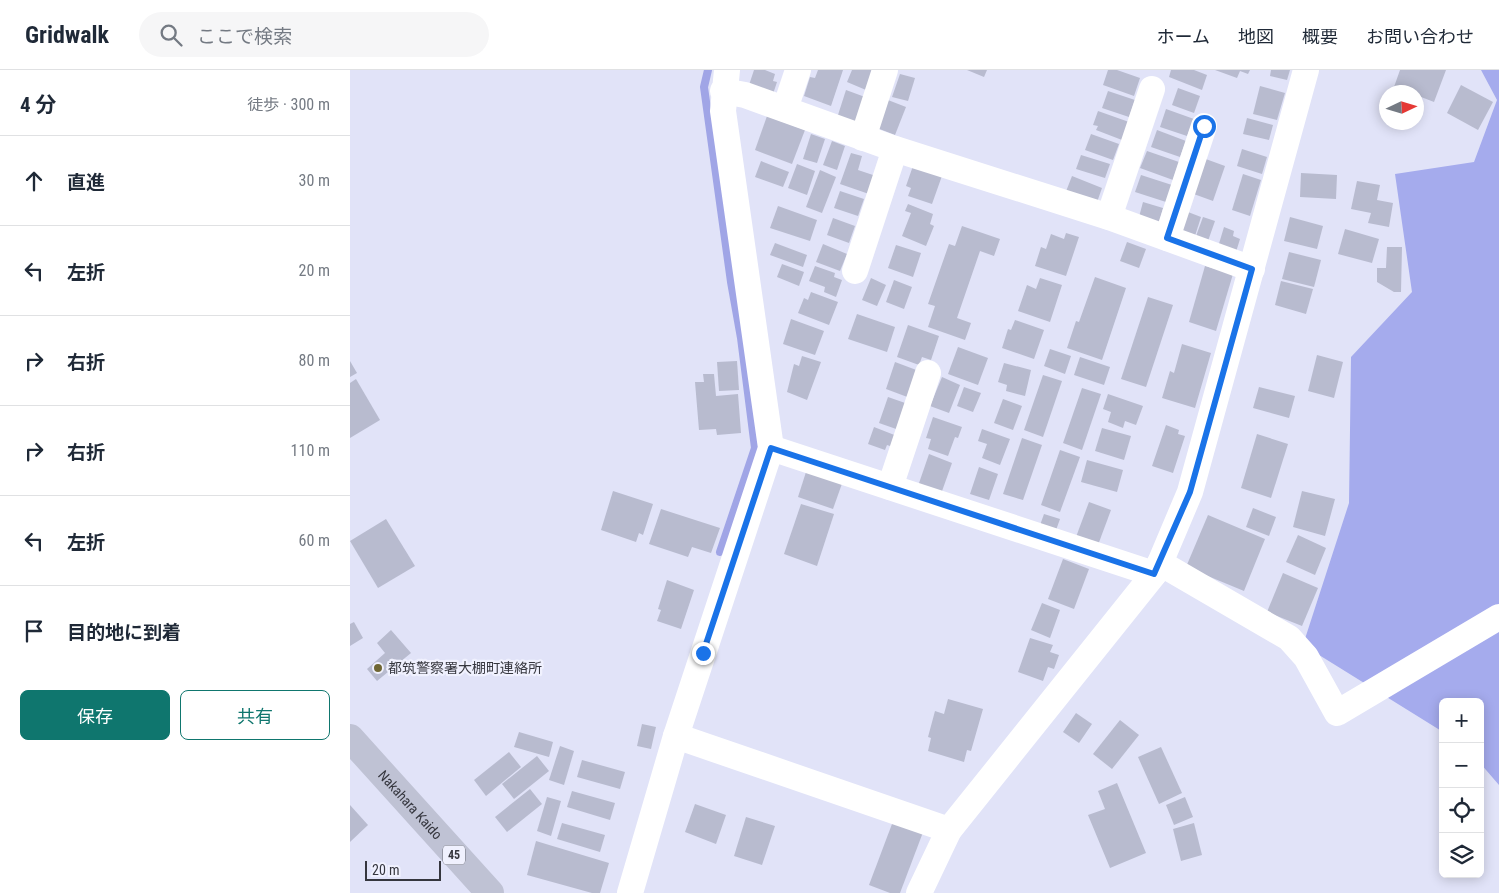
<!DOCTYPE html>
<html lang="ja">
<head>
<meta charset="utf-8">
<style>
  body { margin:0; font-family:"Roboto Condensed","Noto Sans JP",sans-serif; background:#f6f6f7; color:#1f2937 }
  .controls { position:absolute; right:15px; bottom:15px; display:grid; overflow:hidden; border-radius:8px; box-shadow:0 2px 12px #0003 }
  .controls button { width:45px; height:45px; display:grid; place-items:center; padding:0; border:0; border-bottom:1px solid #e0e1e3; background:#fff; color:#1f2937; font:25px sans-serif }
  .compass { position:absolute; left:1029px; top:15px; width:45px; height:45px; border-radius:50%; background:#fff; box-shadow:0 2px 12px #0003; rotate:86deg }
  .scale { position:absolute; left:15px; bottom:12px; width:76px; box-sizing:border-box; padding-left:5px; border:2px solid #35363e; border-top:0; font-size:14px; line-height:18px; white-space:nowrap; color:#35363e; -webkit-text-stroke:4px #f0f1fe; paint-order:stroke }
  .stop { position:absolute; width:15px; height:15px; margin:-11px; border:4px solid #1a73e8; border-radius:50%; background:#fff }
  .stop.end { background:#1a73e8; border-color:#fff; box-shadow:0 1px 5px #0008 }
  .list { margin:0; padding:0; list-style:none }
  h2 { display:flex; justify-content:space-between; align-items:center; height:65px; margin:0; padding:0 20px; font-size:21px }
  h2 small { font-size:16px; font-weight:400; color:#747a83 }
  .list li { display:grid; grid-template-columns:32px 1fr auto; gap:15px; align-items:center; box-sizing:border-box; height:90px; padding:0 20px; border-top:1px solid #e0e1e3 }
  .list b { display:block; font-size:19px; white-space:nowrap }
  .list em { font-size:16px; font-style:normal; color:#747a83 }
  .actions { display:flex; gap:10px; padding:15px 20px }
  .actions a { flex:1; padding:11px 0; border:1px solid #0f766e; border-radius:8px; text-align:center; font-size:18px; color:#0f766e }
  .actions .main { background:#0f766e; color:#fff }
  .icon { flex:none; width:28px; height:28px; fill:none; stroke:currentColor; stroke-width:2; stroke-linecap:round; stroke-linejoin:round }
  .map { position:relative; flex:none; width:1149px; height:823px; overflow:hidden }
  header { display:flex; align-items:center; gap:30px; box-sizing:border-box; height:70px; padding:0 25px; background:#fff; border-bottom:1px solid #e0e1e3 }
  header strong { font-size:24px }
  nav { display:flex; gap:28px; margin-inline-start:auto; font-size:18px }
  .search { width:350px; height:45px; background:#f6f6f7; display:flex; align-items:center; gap:12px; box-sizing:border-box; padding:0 18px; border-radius:28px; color:#747a83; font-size:19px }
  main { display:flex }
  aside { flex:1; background:#fff }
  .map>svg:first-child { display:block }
</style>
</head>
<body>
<header>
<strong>Gridwalk</strong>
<div class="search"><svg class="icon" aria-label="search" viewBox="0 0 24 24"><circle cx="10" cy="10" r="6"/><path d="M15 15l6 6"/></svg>ここで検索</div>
<nav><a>ホーム</a><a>地図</a><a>概要</a><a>お問い合わせ</a></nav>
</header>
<main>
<aside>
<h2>4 分<small>徒歩 · 300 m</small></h2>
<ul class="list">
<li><svg class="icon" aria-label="ahead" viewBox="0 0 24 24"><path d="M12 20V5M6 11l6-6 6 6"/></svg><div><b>直進</b></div><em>30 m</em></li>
<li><svg class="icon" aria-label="left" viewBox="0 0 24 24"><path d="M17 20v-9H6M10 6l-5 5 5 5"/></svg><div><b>左折</b></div><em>20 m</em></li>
<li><svg class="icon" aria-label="right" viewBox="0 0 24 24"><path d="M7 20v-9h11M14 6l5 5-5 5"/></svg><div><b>右折</b></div><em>80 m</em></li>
<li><svg class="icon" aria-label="right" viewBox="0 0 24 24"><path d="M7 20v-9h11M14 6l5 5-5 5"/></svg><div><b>右折</b></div><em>110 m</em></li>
<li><svg class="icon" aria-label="left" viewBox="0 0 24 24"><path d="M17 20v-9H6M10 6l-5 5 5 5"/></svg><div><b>左折</b></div><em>60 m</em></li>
<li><svg class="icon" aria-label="arrive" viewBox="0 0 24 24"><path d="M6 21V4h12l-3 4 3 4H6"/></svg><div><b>目的地に到着</b></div></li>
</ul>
<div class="actions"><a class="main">保存</a><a>共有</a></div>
</aside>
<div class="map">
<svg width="1149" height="823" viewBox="0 0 1149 823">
  <rect width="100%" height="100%" fill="#e1e3f8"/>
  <polygon fill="#a5abed" points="1131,0 1149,0 1149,715 1130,693 1130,632 1093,632 1093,662 953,575 999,433 1001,287 1062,222 1045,104 1124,92 1147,30"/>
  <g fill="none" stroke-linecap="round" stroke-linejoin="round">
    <polyline stroke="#a0a5e6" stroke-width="8" points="358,0 354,17 381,212 391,268 405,378 370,482"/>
  </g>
  <g fill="#b8bbcf">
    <polygon points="404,0 415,0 425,4 423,11 427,12 423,24 399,15"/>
    <polygon points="468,0 493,0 481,36 454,26 460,7 465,8"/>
    <polygon points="502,0 524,0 516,20 497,12"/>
    <polygon points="617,0 637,0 634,7"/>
    <polygon points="758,0 767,0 790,8 784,26 753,15"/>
    <polygon points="821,0 844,0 857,5 852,20 819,7"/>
    <polygon points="865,0 900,0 898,4 890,1 887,8"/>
    <polygon points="921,0 940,0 937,10 920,6"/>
    <polygon points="1050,0 1096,0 1084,32 1066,25 1066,22 1059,22 1044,17"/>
    <polygon points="550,4 565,8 558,31 542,27"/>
    <polygon points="1111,15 1143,32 1128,60 1097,43"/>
    <polygon points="910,16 935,23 927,50 903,44"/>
    <polygon points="828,18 850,26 844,43 822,35"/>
    <polygon points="496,20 515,27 506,54 487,48"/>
    <polygon points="758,21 785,30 779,47 752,38"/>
    <polygon points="538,30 556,37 545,65 527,58"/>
    <polygon points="816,39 844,49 837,66 810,57"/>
    <polygon points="748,41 779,52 772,70 746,60 748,56 743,55"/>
    <polygon points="417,46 455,60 442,94 405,80"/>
    <polygon points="897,48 923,55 919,70 893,64"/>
    <polygon points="807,60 836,71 830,87 801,77"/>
    <polygon points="461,64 475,69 467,93 453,89"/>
    <polygon points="741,64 769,74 763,90 735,80"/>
    <polygon points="482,71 495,76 487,100 473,95"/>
    <polygon points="892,79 917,87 912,104 887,96"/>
    <polygon points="797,81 829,92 823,110 790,98"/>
    <polygon points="501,83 512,86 508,100 526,106 519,124 490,114"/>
    <polygon points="731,85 760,94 755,108 726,99"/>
    <polygon points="853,88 875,96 863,131 841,123"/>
    <polygon points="411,91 439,102 433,117 405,107"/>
    <polygon points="564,93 593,103 582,134 558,126 561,118 556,116"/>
    <polygon points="447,94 465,101 457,125 438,118"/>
    <polygon points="470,100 486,107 472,143 456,137"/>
    <polygon points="951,103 987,105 986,129 950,127"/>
    <polygon points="893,104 911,110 900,146 882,140"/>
    <polygon points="791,105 822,115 816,132 785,122"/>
    <polygon points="722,106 752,118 746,135 715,124"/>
    <polygon points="1007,111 1030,115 1027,130 1043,133 1039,157 1018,153 1021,143 1001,139"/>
    <polygon points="490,121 514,129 508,146 484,138"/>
    <polygon points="793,132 813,138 809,153 789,147"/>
    <polygon points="558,134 583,144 580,154 584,156 576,176 552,166 561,143 555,141"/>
    <polygon points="428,136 467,150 460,171 420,158"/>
    <polygon points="838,142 851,147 845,166 832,161"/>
    <polygon points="853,147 865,151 858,171 846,166"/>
    <polygon points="940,147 973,156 967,179 934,171"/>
    <polygon points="483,148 505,156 499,173 477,165"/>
    <polygon points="612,156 650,169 644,186 630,181 607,248 621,253 615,270 578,257 585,236 578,234 599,174 605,176"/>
    <polygon points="874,157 884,161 883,166 890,169 886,182 868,177"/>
    <polygon points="995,159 1029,169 1022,193 988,184"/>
    <polygon points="716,163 729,167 716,206 685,196 691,177 696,179 701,164 714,169"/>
    <polygon points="777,172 796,179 789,198 770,191"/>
    <polygon points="425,173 457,185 453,197 420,185"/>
    <polygon points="473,174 497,184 490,201 466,192"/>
    <polygon points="546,175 571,183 563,207 538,198"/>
    <polygon points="1037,177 1052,177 1051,222 1044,222 1027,212 1027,198 1036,198"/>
    <polygon points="939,182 971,190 964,217 932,209"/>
    <polygon points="432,194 454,202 449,216 427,207"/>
    <polygon points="465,196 485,203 484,207 492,210 486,227 474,222 475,217 459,211"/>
    <polygon points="855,196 883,204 866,261 839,252"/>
    <polygon points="745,207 776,218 752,290 717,278 726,251 729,252"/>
    <polygon points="521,208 536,215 527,236 512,230"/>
    <polygon points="690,208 712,215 700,252 668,241 677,215 686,219"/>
    <polygon points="544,210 562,217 554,239 536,232"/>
    <polygon points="931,211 963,219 956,244 925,235"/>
    <polygon points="461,222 488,232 479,255 448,243 454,228 458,230"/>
    <polygon points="798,227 823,235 796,317 771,309"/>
    <polygon points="507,244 545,257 537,282 498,269"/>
    <polygon points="441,249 474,261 465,285 433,274"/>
    <polygon points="665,250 694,260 684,289 652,278 658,259 661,260"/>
    <polygon points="558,255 589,266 581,290 572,287 569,295 547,287"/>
    <polygon points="832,274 861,283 845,338 812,328 820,301 824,303"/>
    <polygon points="608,277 638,288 628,315 598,304"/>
    <polygon points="700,279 721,286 715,304 694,296"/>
    <polygon points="967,285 993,292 984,328 958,321"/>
    <polygon points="452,286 471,292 457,330 437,322 444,294 449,296"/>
    <polygon points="730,287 760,297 754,315 724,305"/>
    <polygon points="0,291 7,303 0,307"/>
    <polygon points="387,291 389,320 369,321 367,292"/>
    <polygon points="545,292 569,301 560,328 536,319"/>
    <polygon points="654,293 681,300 675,326 656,321 657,315 648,312"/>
    <polygon points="353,304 364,304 366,326 388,324 391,363 367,365 366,359 349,360 345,312 354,312"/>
    <polygon points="693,305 712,311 693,367 674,360"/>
    <polygon points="592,307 610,315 599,343 580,336"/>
    <polygon points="6,309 30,350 0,368 0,313"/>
    <polygon points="614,317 631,323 623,342 607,336"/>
    <polygon points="909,317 945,326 939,348 903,338"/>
    <polygon points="732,318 751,324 732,380 713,373"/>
    <polygon points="758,324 793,336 786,355 775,351 773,358 758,352 761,342 753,339"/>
    <polygon points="538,327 558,334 549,360 529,353"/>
    <polygon points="653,329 672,336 663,360 644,353"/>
    <polygon points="583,347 612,357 608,368 605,367 598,386 578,379 581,369 576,368"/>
    <polygon points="816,355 829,360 828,364 835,366 823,403 802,396"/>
    <polygon points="524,357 547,366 543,377 537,375 535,380 518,374"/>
    <polygon points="752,358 781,366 774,390 745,381"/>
    <polygon points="632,359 660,369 650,395 632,388 637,374 628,371"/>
    <polygon points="907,364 938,374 921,428 891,418"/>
    <polygon points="672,368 692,375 673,430 653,424"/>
    <polygon points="710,380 730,387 710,442 691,435"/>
    <polygon points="579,384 602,393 591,424 568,416"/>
    <polygon points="737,390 773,400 767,422 731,412"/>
    <polygon points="629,397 648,404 639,430 620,424"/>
    <polygon points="456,402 494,408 483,439 448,427"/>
    <polygon points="263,421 303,434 293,465 289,463 286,472 251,460"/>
    <polygon points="952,421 985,429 975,466 943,457"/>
    <polygon points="739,432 761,440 748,475 726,467"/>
    <polygon points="451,434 484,444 467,496 434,484"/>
    <polygon points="903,438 926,447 919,466 896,457"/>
    <polygon points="311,439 370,458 361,483 342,477 338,487 299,474"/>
    <polygon points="694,444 710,449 705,463 689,458"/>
    <polygon points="858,445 915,469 894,521 836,497"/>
    <polygon points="36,449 65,496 28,518 0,471"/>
    <polygon points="948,465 976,478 965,505 936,492"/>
    <polygon points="713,489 739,499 724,539 698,529"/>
    <polygon points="933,503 968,518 952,556 917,542"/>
    <polygon points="317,510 344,520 331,559 307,551 311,540 308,539"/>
    <polygon points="692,533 710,540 700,568 681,560"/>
    <polygon points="4,552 13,568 0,576 0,554"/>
    <polygon points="41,560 61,583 27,611 17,599 35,583 27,573"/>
    <polygon points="680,568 703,575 700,582 709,585 704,599 698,597 693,611 668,602"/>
    <polygon points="598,629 633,639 621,681 617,680 614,692 578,681 581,668 578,667 585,641 594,644"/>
    <polygon points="726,643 742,654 729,673 713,662"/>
    <polygon points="770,650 789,665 762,699 743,684"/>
    <polygon points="292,654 306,657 301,679 287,676"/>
    <polygon points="169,662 203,672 199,687 164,677"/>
    <polygon points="210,676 224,681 214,715 199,710"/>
    <polygon points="811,677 832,723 809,734 788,687"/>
    <polygon points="159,682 171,697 136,726 124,710"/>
    <polygon points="187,686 199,701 164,729 152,714"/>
    <polygon points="232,690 275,702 270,719 227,707"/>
    <polygon points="767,713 796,783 760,798 738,745 755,739 748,721"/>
    <polygon points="180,719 192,734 157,762 145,747"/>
    <polygon points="222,721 265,733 260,750 217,737"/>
    <polygon points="197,727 211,731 201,766 187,761"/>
    <polygon points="835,727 843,747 824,755 816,735"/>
    <polygon points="345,734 376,745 366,774 335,762"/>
    <polygon points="0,735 18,755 0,772"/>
    <polygon points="545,746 575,757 550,823 540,823 519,815"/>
    <polygon points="396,747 425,756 412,795 384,786"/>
    <polygon points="212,753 255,765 250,782 207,769"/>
    <polygon points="844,753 852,785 831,791 823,759"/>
    <polygon points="186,771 259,793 250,823 242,823 177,805"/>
  </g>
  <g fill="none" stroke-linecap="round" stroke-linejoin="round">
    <g stroke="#fff" stroke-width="26">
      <polyline points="373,21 395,25 545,79 759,147 902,199"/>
      <polyline points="435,39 448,0"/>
      <polyline points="513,68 535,0"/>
      <polyline points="759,147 802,19"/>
      <polyline points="817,168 854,56"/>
      <polyline points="505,201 545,79"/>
      <polyline points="421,378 804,504"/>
      <polyline points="540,417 578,303"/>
      <polyline points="810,493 939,568 956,587 987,643 1149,547"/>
      <polyline points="326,666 599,760"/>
      <polyline points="280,823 326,666 421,378 373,41 377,0"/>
      <polyline points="569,823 599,760 804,504 810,493 840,422 956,0"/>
    </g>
    <path stroke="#bfc2d4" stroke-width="28" id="s1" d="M0 668 140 823"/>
  </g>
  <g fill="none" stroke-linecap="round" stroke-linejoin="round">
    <polyline stroke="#1a73e8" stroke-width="6" points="353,583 421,378 804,504 840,422 902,199 817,168 854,56"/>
  </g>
  <circle fill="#6f6633" stroke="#f0f1fe" stroke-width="2" cx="28" cy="598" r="5"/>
  <g text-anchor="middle" stroke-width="4.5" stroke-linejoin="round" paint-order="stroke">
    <rect fill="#f0f1fe" stroke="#6d6e78" stroke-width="1" x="93" y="775.5" width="22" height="19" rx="4"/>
    <g font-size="12" font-weight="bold" fill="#35363e">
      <text x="104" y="789">45</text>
    </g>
    <g font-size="14" fill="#35363e" stroke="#f0f1fe" text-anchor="start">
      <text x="38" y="603">都筑警察署大棚町連絡所</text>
    </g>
    <g font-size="14" fill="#35363e" stroke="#f0f1fe">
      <text dy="5" stroke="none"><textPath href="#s1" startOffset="90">Nakahara Kaido</textPath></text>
    </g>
  </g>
</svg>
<div class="controls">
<button>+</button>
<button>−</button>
<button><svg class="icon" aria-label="locate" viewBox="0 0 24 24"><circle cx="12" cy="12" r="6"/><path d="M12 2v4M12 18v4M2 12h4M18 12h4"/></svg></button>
<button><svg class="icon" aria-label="layers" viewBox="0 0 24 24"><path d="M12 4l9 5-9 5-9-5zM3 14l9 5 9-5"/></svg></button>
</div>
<svg class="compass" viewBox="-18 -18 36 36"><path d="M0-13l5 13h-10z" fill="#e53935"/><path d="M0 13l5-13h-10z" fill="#747a83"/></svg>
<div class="scale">20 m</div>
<div class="stop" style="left:854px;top:56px"></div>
<div class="stop end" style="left:353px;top:583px"></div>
</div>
</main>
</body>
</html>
